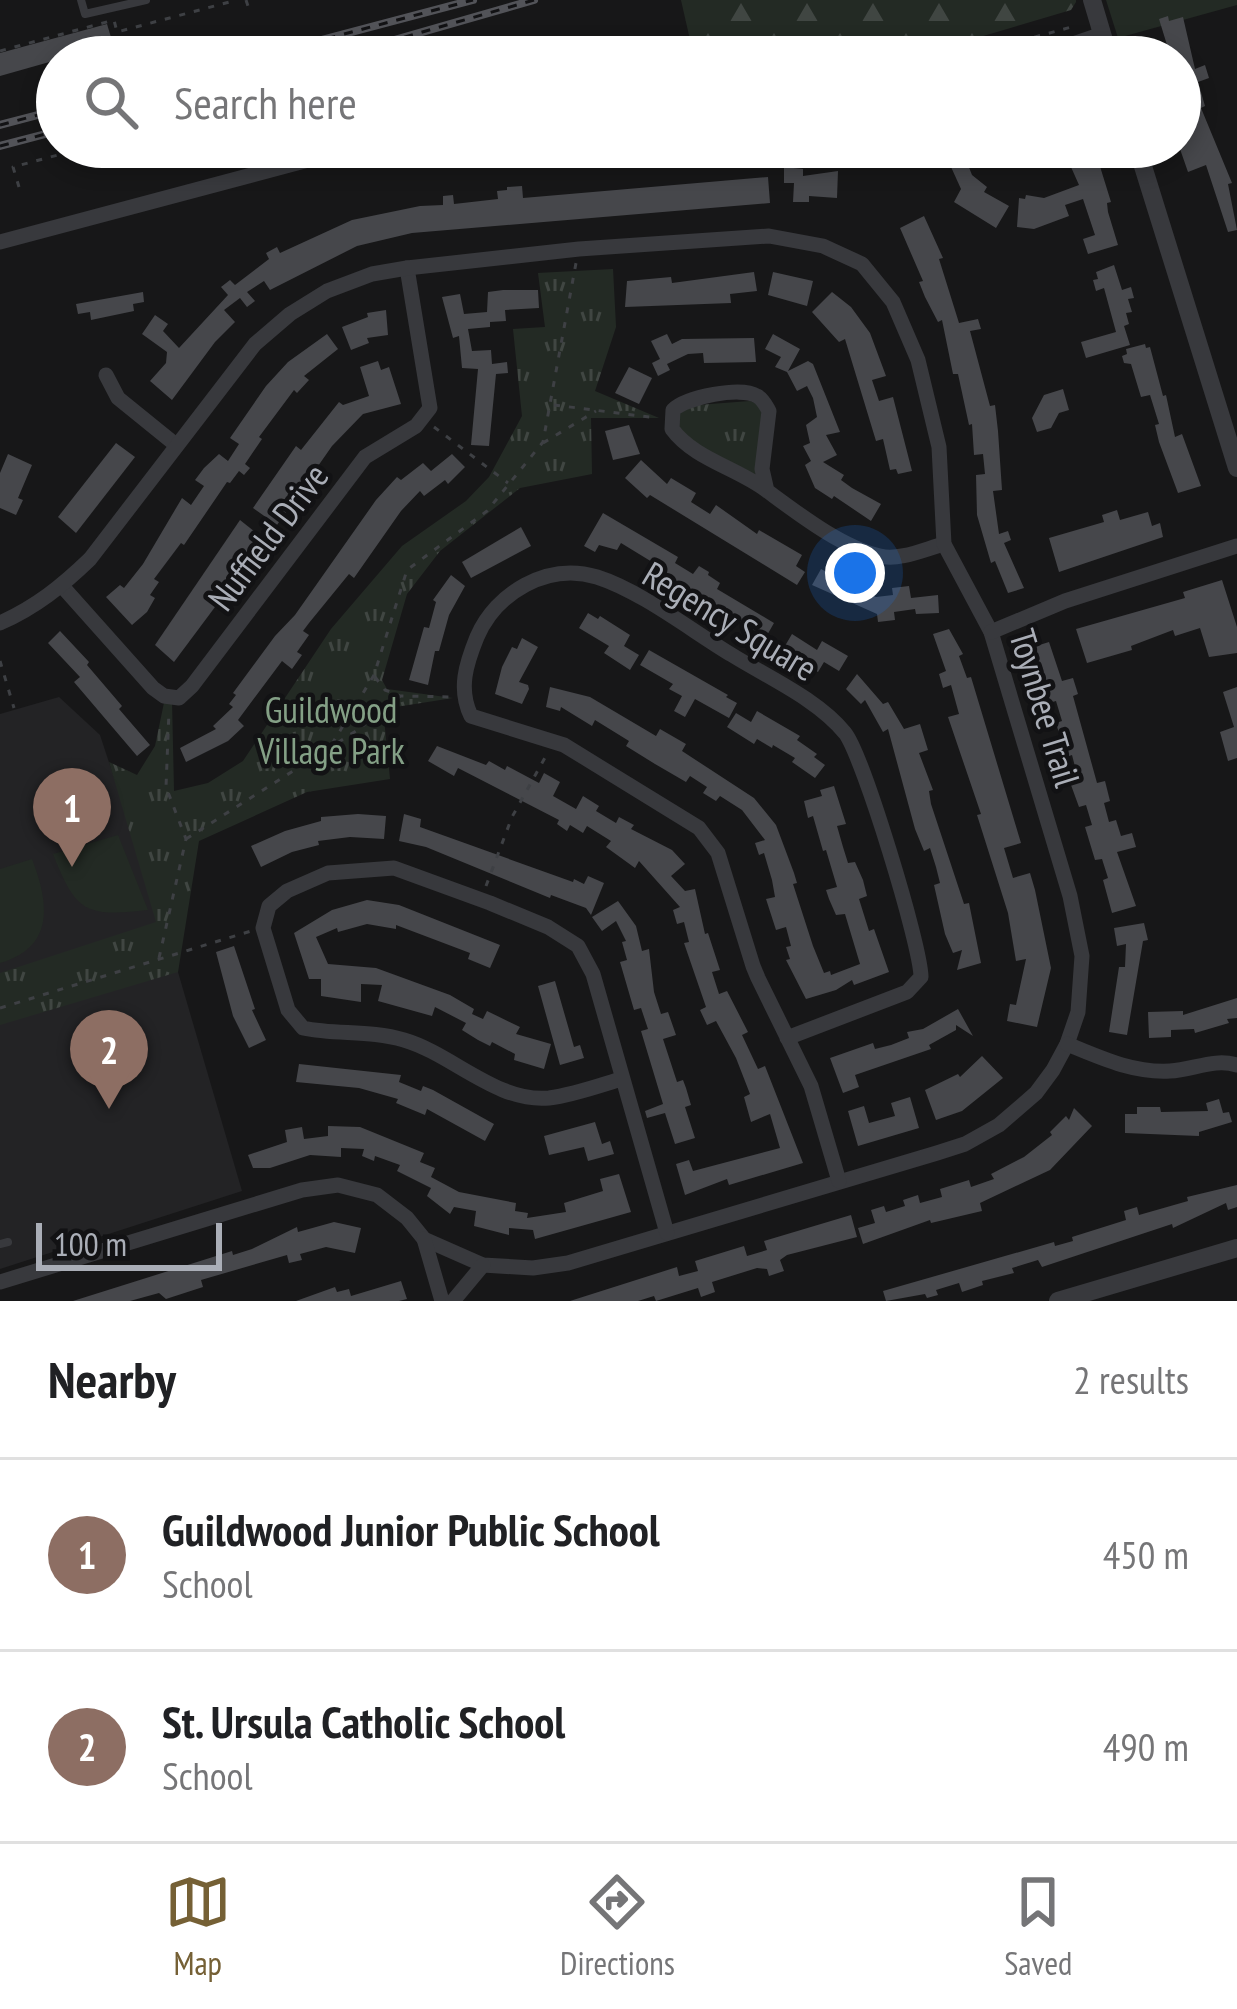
<!DOCTYPE html>
<html lang="en">
<head>
<meta charset="utf-8">
<style>
  body { margin:0; font-family:"PT Sans Narrow",sans-serif; background:#f6f6f6; color:#202124 }
  .scale { position:absolute; left:36px; bottom:30px; width:186px; box-sizing:border-box; padding-left:12px; border:6px solid #aaaeb7; border-top:0; font-size:33px; line-height:42px; white-space:nowrap; color:#aaaeb7; -webkit-text-stroke:9px #121214; paint-order:stroke }
  .you { position:absolute; left:855px; top:573px; width:42px; height:42px; margin:-30px; border:9px solid #fff; border-radius:50%; background:#1a73e8; box-shadow:0 0 0 18px #1a73e833 }
  .badge { display:grid; place-items:center; width:78px; height:78px; border-radius:50%; background:#756035; color:#fff; font-size:39px; font-weight:700 }
  .pin { position:absolute; translate:-50% -99px; filter:drop-shadow(0 3px 6px #0008) }
  .pin::after { content:''; position:absolute; top:63px; width:42px; height:36px; background:inherit; clip-path:polygon(0 0,100% 0,50% 100%) }
  .list { margin:0; padding:0; list-style:none }
  h2 { display:flex; justify-content:space-between; align-items:center; height:156px; margin:0; padding:0 48px; font-size:51px }
  h2 small { font-size:39px; font-weight:400; color:#757577 }
  .list li { display:grid; grid-template-columns:78px 1fr auto; gap:36px; align-items:center; box-sizing:border-box; height:192px; padding:0 48px; border-top:3px solid #e0e0e0 }
  .list b { display:block; font-size:45px; white-space:nowrap }
  .list p { margin:0; font-size:39px; white-space:nowrap; color:#757577 }
  .list em { font-size:39px; font-style:normal; color:#757577 }
  .icon { flex:none; width:66px; height:66px; fill:none; stroke:currentColor; stroke-width:2; stroke-linecap:round; stroke-linejoin:round }
  .map { position:relative; flex:none; width:1237px; height:1301px; overflow:hidden }
  .search { position:absolute; background:#fff; box-shadow:0 6px 18px #0003; left:36px; right:36px; top:36px; height:132px; display:flex; align-items:center; gap:30px; box-sizing:border-box; padding:0 42px; border-radius:66px; color:#757577; font-size:45px }
  .sheet { height:540px; background:#fff }
  nav { display:flex; justify-content:space-around; align-items:center; box-sizing:border-box; height:168px; border-top:3px solid #e0e0e0; background:#fff; font-size:33px; color:#757577 }
  nav a { display:grid; justify-items:center; gap:6px }
  nav .on { color:#756035 }
  .map>svg:first-child { display:block }
</style>
</head>
<body>
<div class="map">
<svg width="1237" height="1301" viewBox="0 0 1237 1301">
  <defs>
    <pattern id="forest-firs" width="22" height="20" patternUnits="userSpaceOnUse" patternTransform="scale(3)"><rect width="22" height="20" fill="#232a24"/><path d="M5 1l3.5 6h-7zM16 11l3.5 6h-7z" fill="#404642"/></pattern>
    <pattern id="park-tufts" width="24" height="20" patternUnits="userSpaceOnUse" patternTransform="scale(3)"><rect width="24" height="20" fill="#232a24"/><path d="M3 7l-1-3M5 7V3M7 7l1-3M15 17l-1-3M17 17v-4M19 17l1-3" fill="none" stroke="#404642"/></pattern>
  </defs>
  <rect width="100%" height="100%" fill="#171718"/>
  <polygon fill="#232325" points="59,697 100,735 178,972 242,1191 0,1269 0,714"/>
  <g fill="#232a24">
    <polygon points="1106,0 1237,0 1237,5 1118,38"/>
    <path d="M118 835 148 910C86 917 76 913 53 854Z"/>
    <path d="M32 859C49 903 55 947 0 963V869Z"/>
  </g>
  <polygon fill="url(#forest-firs)" points="681,0 1076,0 1076,2 1071,10 912,57 694,57"/>
  <g fill="url(#park-tufts)">
    <polygon points="613,269 616,327 595,391 659,418 591,418 592,474 520,488 440,551 407,594 382,680 387,689 453,698 383,709 390,779 307,792 199,841 178,972 0,1025 0,973 156,922 109,762 137,775 155,746 165,698 172,702 174,791 208,783 243,761 331,629 402,546 466,501 489,477 522,416 513,329 545,327 538,273"/>
    <path d="M750 401 758 404 764 414 758 473 751 475C728 462 657 439 685 406Z"/>
  </g>
  <g fill="#46474b">
    <polygon points="1168,16 1169,21 1183,17 1195,69 1205,65 1209,78 1198,82 1205,106 1201,108 1232,183 1228,184 1237,230 1228,232 1206,165 1188,172 1180,149 1180,96 1186,95 1180,76 1180,57 1137,57 1167,45 1159,19"/>
    <polygon points="107,24 113,44 0,76 0,53"/>
    <polygon points="942,147 961,147 972,175 987,187 984,192 1009,206 996,228 954,202 961,189"/>
    <polygon points="1069,147 1094,147 1111,202 1107,203 1108,212 1118,245 1088,254 1083,239 1095,235 1083,199 1065,205 1069,216 1034,229 1017,227 1019,198 1025,199 1026,195 1044,198 1079,185 1067,158"/>
    <polygon points="784,167 803,169 803,176 838,171 837,198 809,196 809,202 793,202 794,183 784,183"/>
    <polygon points="768,177 770,203 412,233 357,246 270,290 264,281 247,292 255,301 247,307 240,298 224,310 235,322 215,342 172,400 150,381 166,363 167,352 142,334 155,315 168,324 163,331 179,348 228,295 221,287 230,280 235,285 269,259 266,253 277,247 280,253 352,220 420,206 443,205 443,196 453,195 454,204 498,199 497,191 507,190 507,187 522,186 523,198"/>
    <polygon points="924,216 943,258 939,259 959,323 978,319 981,329 970,331 990,406 995,405 998,431 1002,490 993,491 999,534 1008,531 1011,540 1004,543 1024,588 1008,593 995,561 991,563 977,515 976,475 985,474 983,454 974,455 972,424 969,425 958,374 953,374 942,320 938,322 925,297 919,282 923,281 900,228"/>
    <polygon points="1114,265 1122,290 1131,287 1134,298 1128,299 1132,312 1126,313 1129,324 1124,326 1130,345 1086,358 1081,342 1116,332 1104,288 1096,291 1093,280 1098,279 1096,272"/>
    <polygon points="754,272 757,291 730,294 731,303 625,307 627,281 671,277 672,283"/>
    <polygon points="773,272 813,281 807,306 768,295"/>
    <polygon points="503,290 538,290 539,308 505,310 506,321 490,322 490,327 468,329 472,351 491,350 492,364 507,362 508,373 496,374 489,446 471,445 478,369 462,368 459,336 453,338 442,297 460,294 464,314 487,312 488,292"/>
    <polygon points="143,292 144,302 133,304 134,311 91,320 90,312 78,314 76,304"/>
    <polygon points="832,292 851,307 870,333 886,376 872,380 879,401 893,397 912,471 898,474 896,469 890,470 883,439 876,441 845,339 839,342 812,312"/>
    <polygon points="386,310 388,335 367,338 369,343 351,350 342,327 368,317 367,313"/>
    <polygon points="327,334 338,349 304,376 309,380 297,393 294,390 259,437 262,439 245,464 250,468 244,475 239,471 230,483 227,482 184,545 181,543 154,579 159,582 150,595 155,598 147,612 132,625 106,597 120,585 124,588 143,564 182,498 191,505 204,486 195,480 204,468 219,454 228,461 239,444 230,438 266,386 288,362"/>
    <polygon points="667,334 672,344 682,339 754,338 756,362 704,363 703,353 688,354 667,364 670,370 658,376 652,363 660,359 651,341"/>
    <polygon points="773,334 800,349 788,371 808,361 813,364 840,432 826,435 837,455 823,462 844,475 841,480 852,488 881,504 871,521 834,496 832,499 815,488 805,465 811,461 803,446 810,443 806,425 817,417 813,398 807,386 797,391 787,372 775,367 781,357 765,349"/>
    <polygon points="1145,344 1146,348 1150,347 1163,396 1166,395 1175,437 1182,434 1201,486 1178,493 1159,442 1155,425 1159,424 1150,395 1141,397 1131,364 1124,363 1122,356 1127,354 1126,349"/>
    <polygon points="378,361 381,370 389,367 401,404 363,414 332,446 277,525 253,508 296,446 301,450 339,402 343,405 369,396 360,367"/>
    <polygon points="629,367 652,378 639,404 615,393"/>
    <polygon points="1063,389 1069,410 1059,413 1051,428 1037,432 1032,418 1044,395"/>
    <polygon points="629,425 640,454 613,460 605,431"/>
    <polygon points="116,443 135,457 76,533 58,517"/>
    <polygon points="8,454 32,465 18,498 23,500 16,515 0,508 0,473"/>
    <polygon points="452,454 465,467 448,484 445,480 424,496 420,491 401,511 354,578 349,574 309,623 303,631 309,635 297,652 302,655 292,669 282,661 238,720 244,726 228,741 186,762 180,748 216,729 213,726 233,707 229,704 236,695 233,693 275,636 295,615 376,500 397,477 401,480 423,463 431,471"/>
    <polygon points="641,460 667,484 671,478 696,493 691,502 710,514 716,505 757,534 759,530 802,555 796,566 805,572 797,585 650,495 647,498 625,478"/>
    <polygon points="1117,510 1120,520 1148,512 1152,526 1160,523 1163,537 1059,572 1049,538 1104,522 1102,515"/>
    <polygon points="603,513 678,557 675,563 693,574 699,566 709,572 708,575 720,583 717,589 774,623 766,637 663,578 654,570 657,565 621,543 617,550 599,545 595,552 584,546"/>
    <polygon points="240,520 265,540 174,662 155,645"/>
    <polygon points="521,527 531,546 471,578 462,562"/>
    <polygon points="821,569 876,597 893,595 892,588 909,586 911,598 938,595 939,613 916,614 915,609 894,612 895,620 878,622 877,614 812,585"/>
    <polygon points="451,575 465,586 449,615 439,651 435,651 428,685 409,680 424,627 429,628 436,602 433,600"/>
    <polygon points="1222,580 1237,627 1237,653 1209,657 1200,628 1175,636 1173,630 1131,646 1132,650 1087,663 1076,629 1185,598 1183,592"/>
    <polygon points="588,613 598,619 600,616 630,635 624,646 639,655 630,670 604,653 609,646 579,628"/>
    <polygon points="949,629 963,654 959,656 967,678 971,677 1021,843 1004,848 1013,878 1030,873 1035,890 1051,968 1037,1027 1007,1021 1010,1004 1016,1005 1026,959 1016,961 1008,913 977,815 981,814 948,717 959,714 951,685 943,688 939,674 946,671 933,634"/>
    <polygon points="60,631 89,662 87,665 122,706 119,709 150,745 137,756 74,682 80,677 48,643"/>
    <polygon points="792,634 817,650 822,641 848,656 839,671 824,662 818,672 782,651"/>
    <polygon points="522,638 538,647 519,682 528,685 529,689 522,704 495,694 502,667 512,647 517,649"/>
    <polygon points="1049,642 1062,681 1073,678 1078,694 1073,696 1097,783 1105,781 1110,801 1104,803 1109,822 1116,820 1121,836 1132,833 1136,847 1117,852 1136,906 1112,913 1103,880 1108,878 1102,859 1095,860 1085,827 1092,825 1086,805 1079,807 1071,785 1079,782 1072,755 1066,757 1056,723 1062,721 1056,701 1049,703 1035,660 1033,647"/>
    <polygon points="649,650 728,695 726,697 737,703 729,718 695,699 685,717 674,711 682,696 669,689 673,684 640,665"/>
    <polygon points="857,674 883,704 888,702 904,729 920,724 928,750 919,753 933,790 929,791 931,804 964,904 969,903 981,963 957,970 962,950 953,953 945,934 934,885 940,883 936,867 930,848 924,851 915,829 888,729 883,732 865,700 861,704 846,689"/>
    <polygon points="550,687 590,697 656,736 660,729 686,744 682,751 754,798 776,825 794,873 797,883 793,884 813,946 824,973 830,971 831,975 860,964 845,914 836,915 829,899 826,890 837,887 826,850 823,851 813,816 808,818 804,801 822,796 820,790 834,786 846,824 837,826 843,847 848,863 855,862 863,880 867,896 859,899 869,931 874,929 889,972 854,985 852,980 836,990 806,999 786,960 790,959 786,947 791,946 786,927 776,930 766,899 775,897 772,880 764,853 759,855 755,843 765,840 742,810 720,796 716,801 703,793 707,787 690,776 686,782 655,764 626,746 629,741 595,720 592,726 561,707 560,711 546,707"/>
    <polygon points="1237,687 1237,758 1228,761 1220,732 1234,727 1223,692"/>
    <polygon points="757,711 800,736 797,740 817,754 814,757 825,765 815,778 792,762 795,758 773,745 772,748 757,739 754,744 727,727 736,713 751,722"/>
    <polygon points="437,746 486,765 489,761 505,770 507,766 539,783 544,773 560,782 553,796 576,809 583,796 599,806 596,811 616,823 619,817 634,825 631,829 672,850 685,864 671,876 685,891 695,889 705,934 708,933 720,970 712,972 719,994 727,991 748,1032 742,1035 758,1069 765,1066 803,1163 729,1185 727,1179 685,1195 676,1164 689,1160 693,1171 780,1148 770,1114 751,1122 744,1097 750,1094 736,1058 716,1021 707,1025 700,1010 706,1007 684,943 689,942 684,922 677,924 673,910 680,907 639,861 635,868 606,847 611,841 587,826 583,833 570,825 567,831 557,824 559,820 458,768 454,776 428,761"/>
    <polygon points="358,814 386,816 384,839 350,837 318,841 319,845 292,852 261,867 251,846 285,831 321,821 321,817"/>
    <polygon points="404,814 421,819 420,827 573,882 574,879 584,884 588,876 604,883 591,915 586,908 551,895 550,898 426,847 399,841"/>
    <polygon points="367,900 399,905 500,945 490,968 468,959 470,953 396,925 396,929 367,924 338,932 337,928 316,937 328,964 376,968 450,995 474,1009 472,1014 483,1019 487,1011 520,1027 516,1034 551,1044 544,1069 514,1060 515,1054 492,1042 490,1046 478,1040 462,1030 466,1023 435,1007 432,1016 378,1001 382,985 361,984 361,1002 321,996 321,979 309,979 294,933 332,910"/>
    <polygon points="618,901 636,926 642,951 649,949 654,992 661,1014 668,1012 676,1035 663,1039 677,1082 683,1080 686,1088 691,1105 685,1107 695,1138 675,1144 665,1113 647,1118 645,1111 663,1104 641,1031 648,1029 641,1008 634,1010 620,962 627,960 622,942 626,941 616,921 602,931 592,917"/>
    <polygon points="1144,923 1148,940 1143,941 1127,1035 1109,1032 1119,967 1125,967 1126,944 1117,946 1114,928"/>
    <polygon points="234,946 255,1009 252,1010 266,1040 249,1048 233,1016 216,952"/>
    <polygon points="555,981 574,1047 580,1045 584,1058 560,1065 538,986"/>
    <polygon points="1237,998 1237,1018 1227,1019 1229,1023 1195,1033 1194,1029 1171,1030 1171,1037 1149,1038 1148,1012 1183,1011 1183,1015"/>
    <polygon points="958,1009 973,1036 956,1025 956,1030 929,1045 931,1049 855,1075 859,1087 843,1093 830,1058 873,1043 875,1049 891,1045 909,1038 907,1032 923,1029"/>
    <polygon points="982,1056 1003,1078 962,1111 936,1120 925,1090 958,1074 960,1077"/>
    <polygon points="299,1064 401,1075 399,1082 421,1091 423,1086 433,1090 494,1124 485,1141 427,1109 425,1115 396,1103 398,1099 359,1088 296,1082"/>
    <polygon points="910,1097 919,1128 858,1146 848,1111 864,1106 869,1123 895,1116 891,1103"/>
    <polygon points="1219,1099 1223,1113 1229,1112 1232,1122 1199,1132 1199,1136 1125,1133 1125,1114 1137,1114 1137,1107 1160,1107 1161,1112 1208,1111 1206,1103"/>
    <polygon points="1074,1108 1092,1126 1050,1170 980,1203 982,1211 931,1223 930,1220 863,1244 858,1228 875,1223 871,1210 884,1206 886,1212 905,1206 903,1200 918,1195 920,1203 942,1197 940,1189 969,1180 971,1187 994,1179 991,1174 1024,1157 1052,1135 1050,1132 1066,1116 1069,1120"/>
    <polygon points="595,1122 602,1144 610,1141 614,1154 588,1161 584,1147 549,1155 544,1136"/>
    <polygon points="328,1126 360,1127 424,1153 420,1162 435,1168 431,1177 459,1192 516,1203 515,1211 528,1213 527,1218 566,1212 564,1203 603,1191 600,1179 619,1174 631,1212 535,1239 533,1230 509,1228 509,1235 474,1226 476,1211 454,1207 450,1214 427,1196 431,1188 397,1171 400,1165 375,1156 374,1161 362,1156 364,1149 341,1148 341,1157 310,1155 270,1168 253,1168 248,1155 287,1142 285,1130 302,1127 304,1139 328,1136"/>
    <polygon points="1237,1185 1237,1207 1228,1210 1226,1203 1173,1228 1172,1224 1042,1267 1038,1260 1012,1268 1014,1273 982,1281 983,1285 962,1292 959,1283 936,1290 938,1295 927,1298 925,1294 886,1301 883,1291 1054,1242 1055,1246 1073,1241 1072,1237 1126,1220 1124,1211 1137,1207 1139,1215 1188,1201 1187,1197"/>
    <polygon points="851,1215 857,1237 787,1255 780,1260 784,1271 769,1276 767,1269 757,1268 712,1282 715,1292 701,1297 698,1288 656,1301 654,1296 638,1301 570,1301 677,1267 679,1276 698,1271 695,1261 744,1246 747,1256 767,1250 764,1241"/>
    <polygon points="334,1222 361,1228 355,1253 326,1247 300,1254 302,1260 289,1263 287,1255 201,1280 203,1287 166,1299 159,1293 130,1301 73,1301 232,1251 233,1255 252,1249 297,1227 298,1232"/>
    <polygon points="401,1281 407,1299 399,1301 296,1301 335,1287 337,1292 349,1289 351,1296"/>
  </g>
  <g fill="none" stroke-linecap="round" stroke-linejoin="round">
    <g stroke="#3e4044" stroke-width="3" stroke-dasharray="6 9" stroke-linecap="butt">
      <polyline points="246,0 250,12"/>
      <polyline points="0,51 114,20 117,32 237,0"/>
      <polyline points="962,57 1075,26"/>
      <polyline points="135,147 138,157"/>
      <polyline points="19,187 13,167 88,147"/>
      <polyline points="554,405 657,418"/>
      <polyline points="434,427 508,483"/>
      <polyline points="543,443 596,411"/>
      <polyline points="0,661 14,708"/>
      <polyline points="375,677 385,690 400,696"/>
      <polyline points="332,744 374,675 407,570 487,511 543,442 576,263"/>
      <polyline points="186,839 359,729 392,701 401,696 453,697"/>
      <polyline points="486,886 512,817 547,754"/>
      <polyline points="159,958 186,839 166,787 169,711"/>
      <polyline points="0,1008 251,931"/>
    </g>
    <g stroke="#38393d" stroke-width="8">
      <polyline points="81,0 85,14 146,0"/>
      <polyline points="0,1244 8,1242"/>
    </g>
    <g stroke="#38393d" stroke-width="15">
      <polyline points="1034,57 1102,34"/>
      <polyline points="0,242 357,147"/>
      <polyline points="106,375 118,398 176,445"/>
      <path d="M767 491 762 469 769 411C766 406 763 399 757 396 741 386 686 397 673 410L672 429C694 459 737 468 766 490 796 512 842 548 880 556 899 561 925 549 944 544"/>
      <polyline points="62,586 153,688 164,696 179,698 192,686 365,457 416,426 430,408 407,268"/>
      <path d="M0 623C36 607 62 586 90 559L255 344 290 314 327 291 372 274 407 268 579 249 769 236 823 246 862 264 893 302 918 360 939 447 944 544 991 632 1070 896 1082 956 1078 1012 1067 1044 1053 1070 1036 1093 999 1125 965 1144 937 1153 568 1263 533 1268 483 1265 424 1239 407 1218 377 1195 338 1185 302 1190 0 1282"/>
      <polyline points="991,632 1065,601 1237,546"/>
      <path d="M787 1038 907 992 921 977C921 946 863 756 845 733 817 699 769 678 732 655 692 631 641 591 597 577 547 562 496 593 477 637 466 664 458 689 471 716L564 745 699 828 718 853 753 966 758 978 811 1086 839 1181"/>
      <path d="M1067 1044C1101 1058 1133 1073 1170 1071 1193 1070 1214 1058 1237 1065"/>
      <path d="M621 1079C598 1086 573 1095 549 1098 497 1103 452 1054 404 1040 370 1030 336 1035 303 1028L288 1010 263 928 269 906 287 891 328 873 394 868 490 903 548 927 578 946 593 974 667 1233"/>
      <polyline points="424,1239 442,1301"/>
      <polyline points="453,1301 483,1265"/>
    </g>
    <g stroke="#38393d" stroke-width="18">
      <polyline points="1092,0 1109,57"/>
      <polyline points="1137,147 1237,468"/>
      <polyline points="1058,1301 1237,1248"/>
    </g>
    <defs>
      <g id="rail">
        <polyline points="257,57 473,0"/>
        <polyline points="335,57 534,0"/>
        <polyline points="0,125 57,110"/>
        <polyline points="0,146 57,131"/>
      </g>
    </defs>
    <use href="#rail" stroke="#525358" stroke-width="8"/>
    <use href="#rail" stroke="#121214" stroke-width="3" stroke-dasharray="9" stroke-linecap="butt"/>
  </g>
  <g text-anchor="middle" stroke-width="9" stroke-linejoin="round" paint-order="stroke">
    <g font-size="36" fill="#aaaeb7" stroke="#121214">
      <text transform="translate(268 537) rotate(-53)" y="13">Nuffield Drive</text>
      <text transform="translate(730 621) rotate(31)" y="13">Regency Square</text>
      <text transform="translate(1045 708) rotate(73)" y="13">Toynbee Trail</text>
    </g>
    <g font-size="36" fill="#84a086" stroke="#121214">
      <text x="331" y="723">Guildwood<tspan x="331" dy="41">Village Park</tspan></text>
    </g>
  </g>
</svg>
<div class="scale">100 m</div>
<div class="you"></div>
<div class="pin badge" style="left:72px;top:867px;background:#8d6e63">1</div>
<div class="pin badge" style="left:109px;top:1109px;background:#8d6e63">2</div>
<div class="search"><svg class="icon" aria-label="search" viewBox="0 0 24 24"><circle cx="10" cy="10" r="6"/><path d="M15 15l6 6"/></svg>Search here</div>
</div>
<section class="sheet">
<h2>Nearby<small>2 results</small></h2>
<ul class="list">
<li><span class="badge" style="background:#8d6e63">1</span><div><b>Guildwood Junior Public School</b><p>School</p></div><em>450 m</em></li>
<li><span class="badge" style="background:#8d6e63">2</span><div><b>St. Ursula Catholic School</b><p>School</p></div><em>490 m</em></li>
</ul>
</section>
<nav>
<a class="on"><svg class="icon" aria-label="map" viewBox="0 0 24 24"><path d="M3 6l6-2 6 2 6-2v14l-6 2-6-2-6 2zM9 4v14M15 6v14"/></svg>Map</a>
<a><svg class="icon" aria-label="directions" viewBox="0 0 24 24"><path d="M12 3l9 9-9 9-9-9zM9 14v-3h6M13 9l2 2-2 2"/></svg>Directions</a>
<a><svg class="icon" aria-label="saved" viewBox="0 0 24 24"><path d="M7 4h10v16l-5-4-5 4z"/></svg>Saved</a>
</nav>
</body>
</html>
